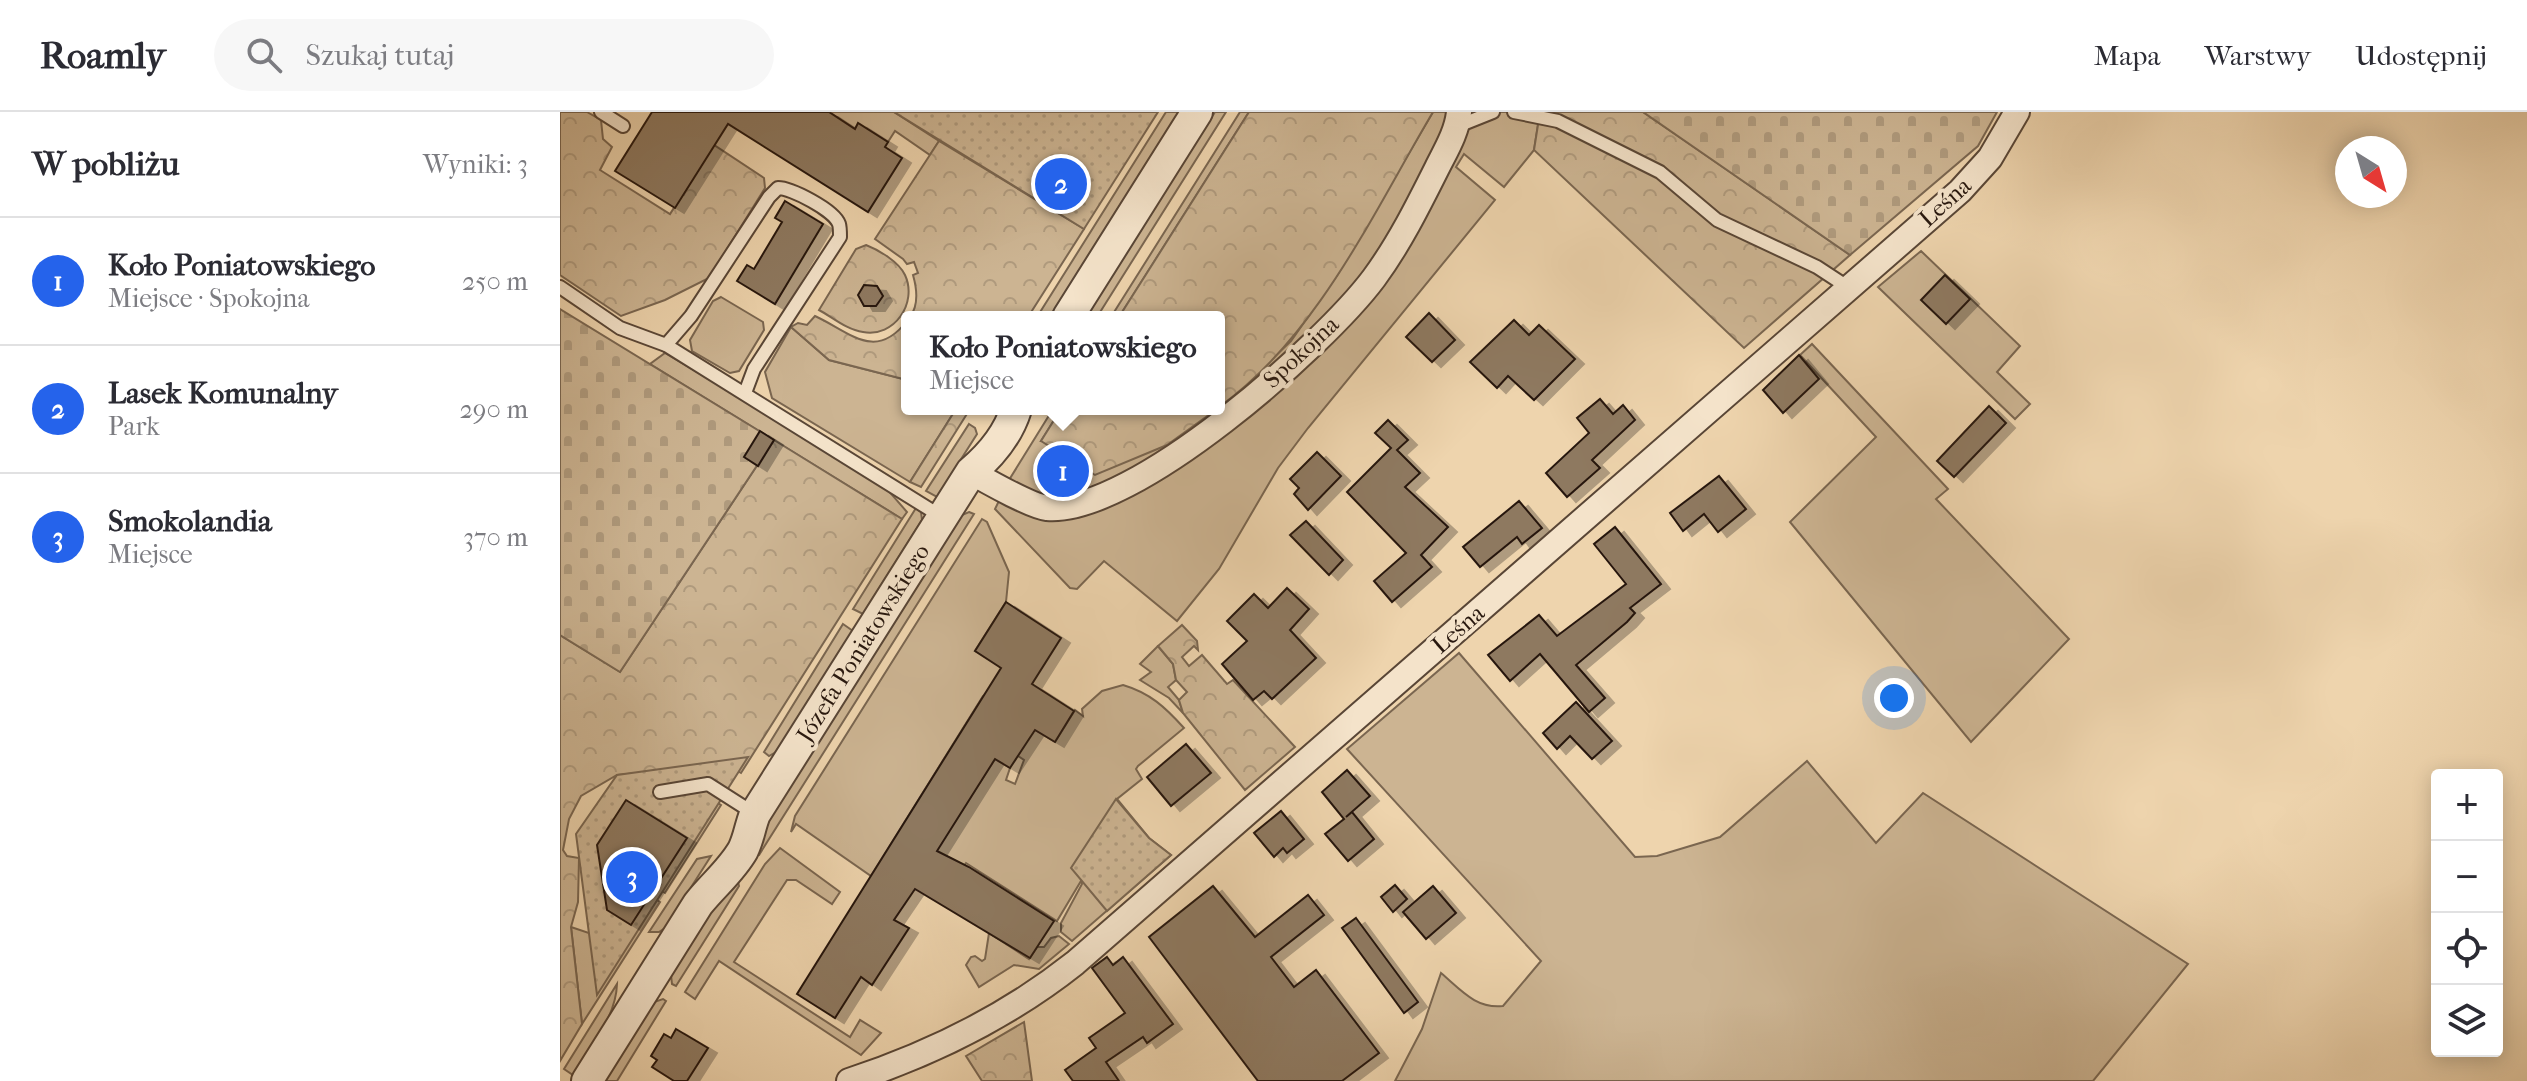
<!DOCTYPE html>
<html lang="pl">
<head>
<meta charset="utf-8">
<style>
  body { margin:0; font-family:"IM FELL French Canon",serif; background:#f7f7f7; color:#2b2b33 }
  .controls { position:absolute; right:24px; bottom:24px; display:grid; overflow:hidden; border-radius:8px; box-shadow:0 4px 20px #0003 }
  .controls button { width:72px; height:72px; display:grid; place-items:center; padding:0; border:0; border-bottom:2px solid #e1e1e2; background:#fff; color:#2b2b33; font:40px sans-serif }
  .compass { position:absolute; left:1775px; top:24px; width:72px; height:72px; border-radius:50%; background:#fff; box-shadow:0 4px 20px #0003; rotate:143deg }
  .you { position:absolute; left:1334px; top:586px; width:28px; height:28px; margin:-20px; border:6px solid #fff; border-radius:50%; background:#1a73e8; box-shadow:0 0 0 12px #1a73e833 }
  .badge { display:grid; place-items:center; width:52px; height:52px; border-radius:50%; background:#2563eb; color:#fff; font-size:26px; font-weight:700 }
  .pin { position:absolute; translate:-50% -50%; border:4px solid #fff; box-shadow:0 2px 8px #0006 }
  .popup { position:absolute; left:341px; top:199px; width:324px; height:104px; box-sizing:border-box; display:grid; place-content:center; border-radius:8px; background:#fff; filter:drop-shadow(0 2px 6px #0005); font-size:26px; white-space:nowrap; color:#7c7c81 }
  .popup b { font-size:30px; color:#2b2b33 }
  .popup::after { content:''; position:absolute; left:50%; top:100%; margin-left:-16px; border:16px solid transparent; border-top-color:#fff }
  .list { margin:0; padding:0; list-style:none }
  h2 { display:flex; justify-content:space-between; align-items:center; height:104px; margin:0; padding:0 32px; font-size:34px }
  h2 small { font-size:26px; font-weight:400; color:#7c7c81 }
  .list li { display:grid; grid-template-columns:52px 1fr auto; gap:24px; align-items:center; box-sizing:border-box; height:128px; padding:0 32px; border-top:2px solid #e1e1e2 }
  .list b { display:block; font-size:30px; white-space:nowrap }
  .list p { margin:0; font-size:26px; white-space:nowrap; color:#7c7c81 }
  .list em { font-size:26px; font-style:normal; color:#7c7c81 }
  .icon { flex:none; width:44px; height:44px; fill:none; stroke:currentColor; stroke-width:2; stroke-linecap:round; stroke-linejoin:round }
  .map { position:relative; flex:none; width:1967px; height:969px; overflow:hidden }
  header { display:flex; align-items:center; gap:48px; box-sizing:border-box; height:112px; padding:0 40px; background:#fff; border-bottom:2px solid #e1e1e2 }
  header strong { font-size:38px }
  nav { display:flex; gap:44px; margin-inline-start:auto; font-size:28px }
  .search { width:560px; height:72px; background:#f7f7f7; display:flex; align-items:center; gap:20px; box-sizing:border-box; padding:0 28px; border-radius:44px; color:#7c7c81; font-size:30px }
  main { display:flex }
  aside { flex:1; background:#fff }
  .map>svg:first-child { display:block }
</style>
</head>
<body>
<header>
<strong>Roamly</strong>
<div class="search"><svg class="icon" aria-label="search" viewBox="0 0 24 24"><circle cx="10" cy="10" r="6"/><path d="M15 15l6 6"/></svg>Szukaj tutaj</div>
<nav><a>Mapa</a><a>Warstwy</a><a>Udostępnij</a></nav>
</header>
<main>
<aside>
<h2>W pobliżu<small>Wyniki: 3</small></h2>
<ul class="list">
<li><span class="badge">1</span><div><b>Koło Poniatowskiego</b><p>Miejsce · Spokojna</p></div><em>250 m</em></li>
<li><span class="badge">2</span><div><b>Lasek Komunalny</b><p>Park</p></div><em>290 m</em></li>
<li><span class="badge">3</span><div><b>Smokolandia</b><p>Miejsce</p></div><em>370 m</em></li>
</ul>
</aside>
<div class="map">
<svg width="1967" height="969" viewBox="0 0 1967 969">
  <defs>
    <pattern id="forest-crowns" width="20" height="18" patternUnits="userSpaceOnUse" patternTransform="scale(2)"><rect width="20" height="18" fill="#ccb492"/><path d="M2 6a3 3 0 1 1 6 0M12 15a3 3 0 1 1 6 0" fill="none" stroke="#af9a7d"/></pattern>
    <pattern id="cemetery-stones" width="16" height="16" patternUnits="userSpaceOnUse" patternTransform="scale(2)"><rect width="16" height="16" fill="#ccb492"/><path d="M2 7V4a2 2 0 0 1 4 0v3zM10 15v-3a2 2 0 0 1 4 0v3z" fill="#af9a7d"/></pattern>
    <pattern id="park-dots" width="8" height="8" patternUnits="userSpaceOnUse" patternTransform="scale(2)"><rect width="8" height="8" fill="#ccb492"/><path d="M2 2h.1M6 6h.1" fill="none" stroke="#af9a7d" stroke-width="1.8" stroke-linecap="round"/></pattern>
    <filter id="shadow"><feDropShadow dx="9" dy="5" stdDeviation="0" flood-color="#0004"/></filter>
  </defs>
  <rect width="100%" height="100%" fill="#eed4ad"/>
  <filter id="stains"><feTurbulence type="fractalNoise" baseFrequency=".0025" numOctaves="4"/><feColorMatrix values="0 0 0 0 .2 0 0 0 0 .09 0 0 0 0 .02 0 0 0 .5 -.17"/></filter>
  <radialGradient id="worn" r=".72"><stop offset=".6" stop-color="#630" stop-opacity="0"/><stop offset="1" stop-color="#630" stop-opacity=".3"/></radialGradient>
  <g fill="#ccb492" stroke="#7a6650" stroke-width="2">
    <polygon points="269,0 334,0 379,29 370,43 335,19 328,30 299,12 295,17"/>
    <polygon points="606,0 619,0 490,205 477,205"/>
    <polygon points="655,0 666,0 537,205 526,205"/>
    <polygon points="680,0 689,0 559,205 551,205"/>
    <polygon points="873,0 980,0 974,38 944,75 904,42 896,55 935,88 748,316 718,356 659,457 617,509 544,449 517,477 510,476 435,397 449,368 493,297 501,297 481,329 607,333 659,297 731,229 778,162"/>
    <polygon points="1361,139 1460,234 1437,260 1470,292 1455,307 1318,175"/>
    <polygon points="161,185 203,210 204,218 179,259 170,261 132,239 130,228 153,189"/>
    <polygon points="231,215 269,248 347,268 347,297 396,297 350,370 212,286 205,260"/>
    <polygon points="1252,232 1388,377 1376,387 1509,527 1411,630 1230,410 1316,325 1240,243"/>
    <polygon points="105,241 320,369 347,400 342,407 90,252"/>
    <polygon points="409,312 415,316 417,322 377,385 366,379"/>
    <polygon points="356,396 361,400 362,408 303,502 293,497"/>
    <polygon points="409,400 414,402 199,743 185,746 402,403"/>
    <polygon points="422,407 427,410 449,460 446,490 415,539 461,567 423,584 311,764 236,712 231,720 235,704"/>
    <polygon points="283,512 293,519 216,640 209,644 204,640"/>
    <polygon points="598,534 613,552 616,568 608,575 619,588 623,601 609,586 580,568 591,560 580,552"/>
    <path d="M899 541 1075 745 1097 744 1160 725 1247 649 1316 731 1363 681 1628 852 1533 969H835L862 917 881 861C901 878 916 897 943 894L981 849 787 637Z"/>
    <path d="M563 573C590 581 605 595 624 616L578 654 576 657 582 667 557 687 589 726 611 743 512 829 501 820V811L522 772 521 769 497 809 406 751 400 760 373 744 435 647 450 656 446 668 455 672 464 648 452 640 459 608 495 630 515 598 523 604 522 597 542 579Z"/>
    <polygon points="158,691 161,693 105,781 100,778"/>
    <polygon points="220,736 280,780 272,792 236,768 227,768 174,850 290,925 300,908 321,921 301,943 159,849 135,887 125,880 205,752"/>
    <polygon points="151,744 105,816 99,820 89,820 137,747"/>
    <polygon points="176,760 179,774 116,874 112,872 111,863"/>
    <polygon points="95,787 100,790 22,912 11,815 29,821 44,847"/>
    <polygon points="429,821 469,847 477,835 484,835 491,826 499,824 509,832 479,857 454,853 419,875 406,853 411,845 415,844 422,849 425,847"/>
    <path d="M57 872C56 906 30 935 13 963L4 957Z"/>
    <polygon points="103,887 106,889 57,969 45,969 94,890"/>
  </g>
  <g fill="url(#forest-crowns)" stroke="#7a6650" stroke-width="2">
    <polygon points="0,0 27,0 41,8 43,27 52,35 40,58 110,102 154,33 204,66 205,76 149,166 105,188 61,204 0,163"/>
    <path d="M689 0H873C813 101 757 225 659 295V205H559Z"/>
    <polygon points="980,0 1083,0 1290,143 1184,236 974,38"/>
    <path d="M379 29 524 117 468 205H350C359 193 357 177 353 163L358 161 354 150 347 152 343 147 315 127Z"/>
    <path d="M306 133C319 138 339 150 345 163 358 191 334 226 303 220 287 218 272 205 259 198L296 137Z"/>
    <path d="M255 204C290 220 315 250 347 209V268L269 248 231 215 238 211 247 213Z"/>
    <polygon points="396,297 410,297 361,375 350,370"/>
    <polygon points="501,297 657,297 607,333 535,363 481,329"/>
    <polygon points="214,328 342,407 181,661 161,649 139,655 57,663 21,684 9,707 3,738 7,744 19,746 18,790 11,815 22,912 0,949 0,523 60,560"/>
    <polygon points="622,513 637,529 638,538 634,534 622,545 629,554 642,543 667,572 673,568 735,635 685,678 623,601 619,588 627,580 616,568 613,552 598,534"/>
    <polygon points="464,910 472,969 422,969 406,944"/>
  </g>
  <g fill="url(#cemetery-stones)" stroke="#7a6650" stroke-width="2">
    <polygon points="1083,0 1437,0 1418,34 1290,143"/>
    <polygon points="0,197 214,328 60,560 0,523"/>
  </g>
  <g fill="url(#park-dots)" stroke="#7a6650" stroke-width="2">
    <polygon points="334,0 598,0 524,117"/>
    <polygon points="188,645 37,883 16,722 57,663"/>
    <polygon points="556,687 589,726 611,743 547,799 511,756"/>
  </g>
  <g fill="#8e7961" stroke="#27170e" stroke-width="2" filter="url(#shadow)">
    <polygon points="92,0 269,0 295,17 298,11 328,30 325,35 342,46 308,100 168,12 115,96 55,59"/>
    <polygon points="225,89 263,112 215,192 177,169 187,153 194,157 222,110 215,106"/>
    <polygon points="1385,163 1410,187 1386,212 1361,188"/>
    <polygon points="304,173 317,174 323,184 316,194 304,194 298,183"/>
    <polygon points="869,201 895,228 872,250 846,225"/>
    <polygon points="954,208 969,223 979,213 1015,247 974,288 948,264 937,276 910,250"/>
    <polygon points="1239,243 1259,267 1223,301 1203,278"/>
    <polygon points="1040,287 1053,302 1063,293 1075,308 1032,348 1040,356 1007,385 986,361 1029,321 1017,306"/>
    <polygon points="1429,294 1446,311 1394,365 1377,349"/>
    <polygon points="828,308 848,328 837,338 860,361 845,375 888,415 861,443 872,455 832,490 814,469 846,441 787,380 831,336 815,321"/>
    <polygon points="200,319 214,328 198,354 184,345"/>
    <polygon points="757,340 781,364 748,398 734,382 739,376 730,367"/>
    <polygon points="500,346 516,357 506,373 490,362"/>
    <polygon points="1159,364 1186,397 1158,420 1144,402 1123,419 1110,401"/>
    <polygon points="959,389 982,416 962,432 957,425 920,455 903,435"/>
    <polygon points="746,409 783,448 769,463 730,423"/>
    <polygon points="1055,415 1101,472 1070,496 1075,501 1067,510 1016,553 1045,586 1029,600 980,542 950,569 928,543 979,503 997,524 1066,472 1034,432"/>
    <polygon points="727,476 749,497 730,518 756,546 712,587 704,579 693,588 662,552 687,529 667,509 694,482 708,496"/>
    <polygon points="446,490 501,526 472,572 514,599 495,630 475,618 450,656 435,647 377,739 409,755 494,809 470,846 355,777 334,808 349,816 312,873 301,865 275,906 237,882 441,556 415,539"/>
    <polygon points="1016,590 1052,629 1032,647 1010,624 997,637 983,621"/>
    <polygon points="626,632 651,661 611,694 587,665"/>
    <polygon points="787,658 810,684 786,705 792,700 814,727 788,749 765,722 784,707 762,680"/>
    <polygon points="66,688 127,726 71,813 47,798 37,733"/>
    <polygon points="721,699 744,727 727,741 723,736 714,745 694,721"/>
    <polygon points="835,773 847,787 833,800 821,785"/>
    <polygon points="653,774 695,825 748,783 764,803 711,845 734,875 756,858 819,941 782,969 698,969 589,825"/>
    <polygon points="873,774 896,801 866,827 843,800"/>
    <polygon points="796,806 858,890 844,901 782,816"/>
    <polygon points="547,845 553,853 563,845 613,912 587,931 583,925 546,950 559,969 513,969 505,958 536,936 529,926 565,901 532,856"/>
    <polygon points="116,917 148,936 127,969 114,969 92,955 97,948 91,944 104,922 111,926"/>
  </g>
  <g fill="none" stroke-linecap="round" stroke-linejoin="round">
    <defs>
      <g id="service">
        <polyline points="41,0 63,14"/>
        <polyline points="954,0 998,9 1100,60 1157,108 1257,155 1289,176"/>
        <polyline points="898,14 933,0"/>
        <polyline points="0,175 60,216 106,233 382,405"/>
        <path d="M106 233 131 204 209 85 218 76C231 76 274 98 279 112 280 115 280 122 280 125L194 257 185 281"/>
        <polyline points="100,680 148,672 195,702"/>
      </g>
      <g id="minor">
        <path d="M411 360C427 369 470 394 487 396 573 403 764 233 814 166 839 132 858 94 877 56 886 38 897 20 899 0"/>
        <path d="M289 969C371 942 447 905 515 851L1400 79 1430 46 1457 0"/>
      </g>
      <g id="tertiary">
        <polyline points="508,205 637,0"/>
        <path d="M27 969 138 792C153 773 171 759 183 738 189 726 190 714 195 702L411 360C431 343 448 323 456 297"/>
      </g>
    </defs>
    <use href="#service" stroke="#594636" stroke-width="16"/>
    <use href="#minor" stroke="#594636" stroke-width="28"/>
    <use href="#tertiary" stroke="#594636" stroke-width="34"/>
    <use href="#service" stroke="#f4e3ca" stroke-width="12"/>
    <use href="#minor" stroke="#f4e3ca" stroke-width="24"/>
    <use href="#tertiary" stroke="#f4e3ca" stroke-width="30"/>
  </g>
  <g text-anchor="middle" stroke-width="8" stroke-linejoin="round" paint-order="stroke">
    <g font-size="24" fill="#27170e" stroke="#f4e3ca">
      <text transform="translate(1385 90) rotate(-42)" y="8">Leśna</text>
      <text transform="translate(741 240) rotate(-43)" y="8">Spokojna</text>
      <text transform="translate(898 517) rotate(-41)" y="8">Leśna</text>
      <text transform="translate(303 531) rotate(-58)" y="8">Józefa Poniatowskiego</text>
    </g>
  </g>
  <rect width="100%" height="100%" filter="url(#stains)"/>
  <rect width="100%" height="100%" fill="url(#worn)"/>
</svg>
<div class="controls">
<button>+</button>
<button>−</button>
<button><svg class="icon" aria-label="locate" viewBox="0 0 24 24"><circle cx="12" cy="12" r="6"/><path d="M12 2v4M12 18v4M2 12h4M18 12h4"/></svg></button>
<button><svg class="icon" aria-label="layers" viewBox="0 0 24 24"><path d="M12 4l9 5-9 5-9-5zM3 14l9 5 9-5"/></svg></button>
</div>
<svg class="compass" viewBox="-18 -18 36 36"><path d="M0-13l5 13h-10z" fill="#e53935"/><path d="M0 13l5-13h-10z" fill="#7c7c81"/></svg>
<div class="you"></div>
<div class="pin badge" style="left:503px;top:359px">1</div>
<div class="popup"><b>Koło Poniatowskiego</b>Miejsce</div>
<div class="pin badge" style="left:501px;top:72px">2</div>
<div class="pin badge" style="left:72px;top:765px">3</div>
</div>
</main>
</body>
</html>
